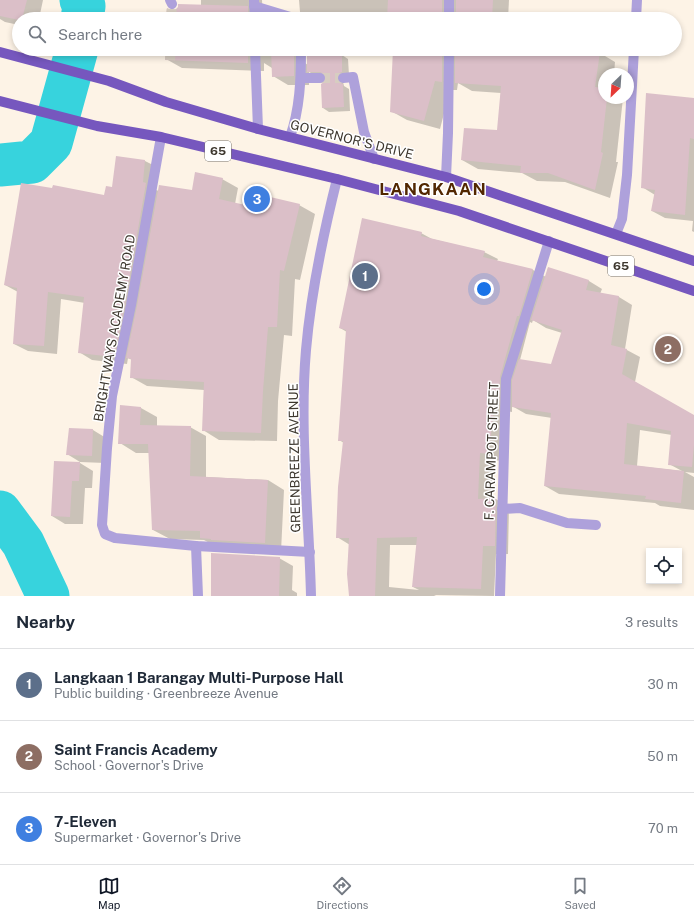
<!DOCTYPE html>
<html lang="en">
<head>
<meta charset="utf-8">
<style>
  body { margin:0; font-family:"Public Sans",sans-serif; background:#f6f6f7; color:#1f2937 }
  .controls { position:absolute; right:12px; bottom:12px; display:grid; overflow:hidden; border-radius:0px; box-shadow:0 2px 6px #0003 }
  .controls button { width:36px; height:36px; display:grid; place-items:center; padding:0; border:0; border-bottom:1px solid #e0e1e3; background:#fff; color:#1f2937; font:20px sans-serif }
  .compass { position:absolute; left:598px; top:68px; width:36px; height:36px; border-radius:50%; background:#fff; box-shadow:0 2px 6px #0003; rotate:205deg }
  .you { position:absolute; left:484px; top:289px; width:14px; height:14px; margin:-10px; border:3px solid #fff; border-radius:50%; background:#1a73e8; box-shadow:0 0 0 6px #1a73e833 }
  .badge { display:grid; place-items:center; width:26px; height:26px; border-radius:50%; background:#111827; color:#fff; font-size:13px; font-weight:700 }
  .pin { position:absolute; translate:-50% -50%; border:2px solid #fff; box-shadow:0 1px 4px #0006 }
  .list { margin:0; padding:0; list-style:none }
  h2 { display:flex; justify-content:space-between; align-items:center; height:52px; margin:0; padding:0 16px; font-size:17px }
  h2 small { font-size:13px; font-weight:400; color:#747a83 }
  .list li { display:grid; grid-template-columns:26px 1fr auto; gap:12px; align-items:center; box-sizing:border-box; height:72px; padding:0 16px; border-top:1px solid #e0e1e3 }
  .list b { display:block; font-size:15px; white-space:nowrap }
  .list p { margin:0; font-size:13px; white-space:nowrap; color:#747a83 }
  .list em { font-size:13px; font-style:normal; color:#747a83 }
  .icon { flex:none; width:22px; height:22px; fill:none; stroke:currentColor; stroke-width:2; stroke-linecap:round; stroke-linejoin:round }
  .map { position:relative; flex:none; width:694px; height:596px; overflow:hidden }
  .search { position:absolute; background:#fff; box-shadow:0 2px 6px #0003; left:12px; right:12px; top:12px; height:44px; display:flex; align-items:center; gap:10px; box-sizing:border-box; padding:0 14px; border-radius:22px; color:#747a83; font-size:15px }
  .sheet { height:268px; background:#fff }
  nav { display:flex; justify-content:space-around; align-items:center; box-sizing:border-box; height:56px; border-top:1px solid #e0e1e3; background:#fff; font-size:11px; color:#747a83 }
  nav a { display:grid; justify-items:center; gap:2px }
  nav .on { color:#111827 }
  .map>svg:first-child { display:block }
</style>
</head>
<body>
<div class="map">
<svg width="694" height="596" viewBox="0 0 694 596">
  <rect width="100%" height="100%" fill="#fdf3e6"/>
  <g fill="#0003" fill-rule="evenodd">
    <polygon points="0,0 43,0 39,19 19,19 19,25 5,22 0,19"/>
    <polygon points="201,0 262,0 263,19 167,19 172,12 201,6"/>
    <polygon points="299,0 509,0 508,19 312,19 300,12"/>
    <polygon points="167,49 304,49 305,63 308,65 342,55 348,59 349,75 343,82 344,86 349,89 350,111 329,112 323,108 327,75 315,75 309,72 309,85 288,85 273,76 272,68 264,63 264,71 182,68 166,59"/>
    <polygon points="394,49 579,49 600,53 615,62 614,74 604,74 604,98 623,98 616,162 618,162 610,198 565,182 537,181 522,173 478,169 462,160 498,132 501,93 472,91 458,83 457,90 450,90 440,129 407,120 391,111"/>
    <polygon points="694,99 694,232 692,231 693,221 665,218 652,211 655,195 642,187"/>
    <polygon points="117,157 145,161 159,168 156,190 159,191 193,191 222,179 238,188 235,204 263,211 299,205 315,214 300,280 295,279 292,336 284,335 278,401 277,441 219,440 203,430 204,390 147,386 131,377 132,360 128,358 127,364 92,360 79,352 85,303 61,299 57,354 28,351 14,344 18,292 5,285 113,188"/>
    <path d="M421 233 432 239 484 252 498 259 497 261 533 270 546 277 548 268 589 281 602 289 600 294 619 297 632 305 625 349 640 357 635 382 694 417V473L685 472 694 477V510L660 506 655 503 559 494 545 486 552 418 526 414 512 406V412L507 411 502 461 493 460 491 500 496 499 509 507 508 554H496L494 596 434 595 436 596H350V545L337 537 344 443 339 440 347 332 340 328ZM533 320 546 328 562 333 552 365 520 360 530 322 532 323ZM640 430 672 435 669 464 682 471 637 466ZM390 545H417L413 587 419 590 389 587Z"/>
    <polygon points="121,406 141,408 157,417 157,426 190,427 206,436 206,477 268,480 284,490 281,552 217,547 204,540 170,539 153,530 150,453 136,453 120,443"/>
    <polygon points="93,430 106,438 105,463 80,462 67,454"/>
    <polygon points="80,463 93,471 92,488 85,488 83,524 65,524 52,516"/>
    <polygon points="279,558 293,566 292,590 297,593 297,596 212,596"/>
  </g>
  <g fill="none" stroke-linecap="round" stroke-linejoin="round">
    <g stroke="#37d3dd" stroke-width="43">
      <polyline points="81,0 84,6 82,19"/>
      <polyline points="0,165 32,162 51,143 77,49"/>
      <polyline points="0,512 23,543 48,596"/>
    </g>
  </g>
  <g fill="#dbbfc8">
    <polygon points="0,0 27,0 22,19 19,19 19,20 0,16"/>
    <polygon points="388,0 442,0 442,19 387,19"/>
    <polygon points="456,0 493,0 492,19 496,19 456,19"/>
    <polygon points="178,4 248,6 248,19 166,19 167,8 171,10 175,10 178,7"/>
    <polygon points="166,49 248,49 248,63 165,60"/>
    <polygon points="271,49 290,49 290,56 294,56 294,76 272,77"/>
    <polygon points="393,49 442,49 442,82 435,81 424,121 390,112"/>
    <polygon points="455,49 593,49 593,50 600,52 595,87 604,88 604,98 607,98 601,152 603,153 595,190 548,173 520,173 521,166 461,160 464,128 497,130 501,86 455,83"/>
    <polygon points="342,54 342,72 339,73 337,78 338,82 343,84 344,107 322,108 321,84 326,81 326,75 320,72 307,72 307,56"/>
    <polygon points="646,93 694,98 694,139 690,138 685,215 651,211 655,190 641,188"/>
    <polygon points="116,156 145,160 143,182 146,183 125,304 114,357 78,353 84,297 48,292 44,346 13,344 17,288 4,285 21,183 52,188 53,185 104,195 106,186 112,187"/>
    <polygon points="195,172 223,178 219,199 263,209 266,196 300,204 284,271 280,270 277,327 268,327 263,391 261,433 202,431 204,382 130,378 131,359 126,358 137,306 159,185 192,190"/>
    <polygon points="362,218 422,232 421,236 485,251 483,257 533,269 519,316 517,316 500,377 499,405 494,404 489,454 480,453 478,499 496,498 495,546 483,546 481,589 412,587 417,537 377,538 375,596 349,596 347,574 349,538 336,538 338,487 343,441 338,441 346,330 339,328"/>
    <polygon points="548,267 589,280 586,290 619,296 611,345 627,349 622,374 694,415 694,445 692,467 668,465 671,431 627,423 624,464 684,471 681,503 645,499 646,496 544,486 551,413 512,407 512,380 519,359 551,364 562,330 531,320"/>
    <polygon points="120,405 141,407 140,425 191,426 190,476 268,480 265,543 211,540 211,539 200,538 200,531 152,530 148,444 118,444"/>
    <polygon points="69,428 93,429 92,456 66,455"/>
    <polygon points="54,461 80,462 79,481 72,481 70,517 51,516"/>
    <polygon points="211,553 280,557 279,596 211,596"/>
  </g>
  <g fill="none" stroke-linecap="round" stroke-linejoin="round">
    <g stroke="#d7cdc1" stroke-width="10" stroke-dasharray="10 5" stroke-linecap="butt">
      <polyline points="171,19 172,4"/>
      <polyline points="170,60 171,49"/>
      <polyline points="320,78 343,78"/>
    </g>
    <g stroke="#aea1db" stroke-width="10">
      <polyline points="170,0 172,4"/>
      <polyline points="254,1 255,19"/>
      <polyline points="254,6 297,19"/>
      <polyline points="449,19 449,0"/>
      <polyline points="636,19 637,0"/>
      <polyline points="255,49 258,129"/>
      <polyline points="301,78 320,78"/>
      <polyline points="343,78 353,77 364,132 374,159"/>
      <polyline points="161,137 131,305 112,396 107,448 102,525 105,534 115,538 196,546 310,552"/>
      <path d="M290 137C300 109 301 79 301 49"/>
      <polyline points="446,177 448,133 449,49"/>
      <polyline points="616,234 622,219 627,175 634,49"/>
      <polyline points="502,509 520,508 567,523 596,525"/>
      <polyline points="196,546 198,596"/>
      <path d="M311 596C309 514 299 431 306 350 311 292 323 235 337 179"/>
      <polyline points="500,596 506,379 549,241"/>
    </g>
    <g stroke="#7657be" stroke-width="10">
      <polyline points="0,52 109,81 166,102 258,129 446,177 694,261"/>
      <polyline points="0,101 97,126 161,137 337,179 459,211 694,291"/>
    </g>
  </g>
  <g text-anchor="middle" stroke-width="3" stroke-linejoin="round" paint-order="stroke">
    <g fill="#fff" stroke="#77736d" stroke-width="1">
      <rect x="205" y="141" width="26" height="20" rx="3"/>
      <rect x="608" y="256" width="26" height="20" rx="3"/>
    </g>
    <g font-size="12" font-weight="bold" fill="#3d372e">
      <text x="218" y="155">65</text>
      <text x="621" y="270">65</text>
    </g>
    <g font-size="13" fill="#3d372e" stroke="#fff">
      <text transform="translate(352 139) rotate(14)" y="5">GOVERNOR'S DRIVE</text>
      <text transform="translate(114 328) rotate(-80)" y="5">BRIGHTWAYS ACADEMY ROAD</text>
      <text transform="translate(491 451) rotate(-88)" y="5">F. CARAMPOT STREET</text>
      <text transform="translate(294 458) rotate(-91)" y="5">GREENBREEZE AVENUE</text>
    </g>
    <g font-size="17" font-weight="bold" letter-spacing="1" fill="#522700" stroke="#fff">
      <text x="433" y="195">LANGKAAN</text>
    </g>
  </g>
</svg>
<div class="controls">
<button><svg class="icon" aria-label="locate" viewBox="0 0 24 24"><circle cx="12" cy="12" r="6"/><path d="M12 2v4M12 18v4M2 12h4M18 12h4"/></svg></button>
</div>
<svg class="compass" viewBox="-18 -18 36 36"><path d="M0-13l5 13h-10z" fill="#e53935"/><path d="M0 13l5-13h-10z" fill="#747a83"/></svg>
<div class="you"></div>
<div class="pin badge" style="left:365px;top:276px;background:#5c6f8a">1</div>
<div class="pin badge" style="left:668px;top:349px;background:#8d6e63">2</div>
<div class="pin badge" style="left:257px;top:199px;background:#3f7fe0">3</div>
<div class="search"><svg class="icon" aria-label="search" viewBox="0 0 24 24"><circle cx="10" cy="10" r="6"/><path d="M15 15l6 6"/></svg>Search here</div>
</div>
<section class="sheet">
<h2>Nearby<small>3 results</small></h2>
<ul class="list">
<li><span class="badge" style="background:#5c6f8a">1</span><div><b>Langkaan 1 Barangay Multi-Purpose Hall</b><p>Public building · Greenbreeze Avenue</p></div><em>30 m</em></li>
<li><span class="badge" style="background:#8d6e63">2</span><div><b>Saint Francis Academy</b><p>School · Governor's Drive</p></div><em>50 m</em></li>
<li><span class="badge" style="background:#3f7fe0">3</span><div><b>7-Eleven</b><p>Supermarket · Governor's Drive</p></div><em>70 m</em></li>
</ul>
</section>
<nav>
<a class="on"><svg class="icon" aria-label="map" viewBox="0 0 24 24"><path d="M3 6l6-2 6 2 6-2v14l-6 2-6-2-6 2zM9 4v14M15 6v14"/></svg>Map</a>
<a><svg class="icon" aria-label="directions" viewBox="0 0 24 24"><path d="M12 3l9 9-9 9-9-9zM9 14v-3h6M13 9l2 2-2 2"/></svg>Directions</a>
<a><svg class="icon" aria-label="saved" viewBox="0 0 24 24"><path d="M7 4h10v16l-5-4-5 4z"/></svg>Saved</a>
</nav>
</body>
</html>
